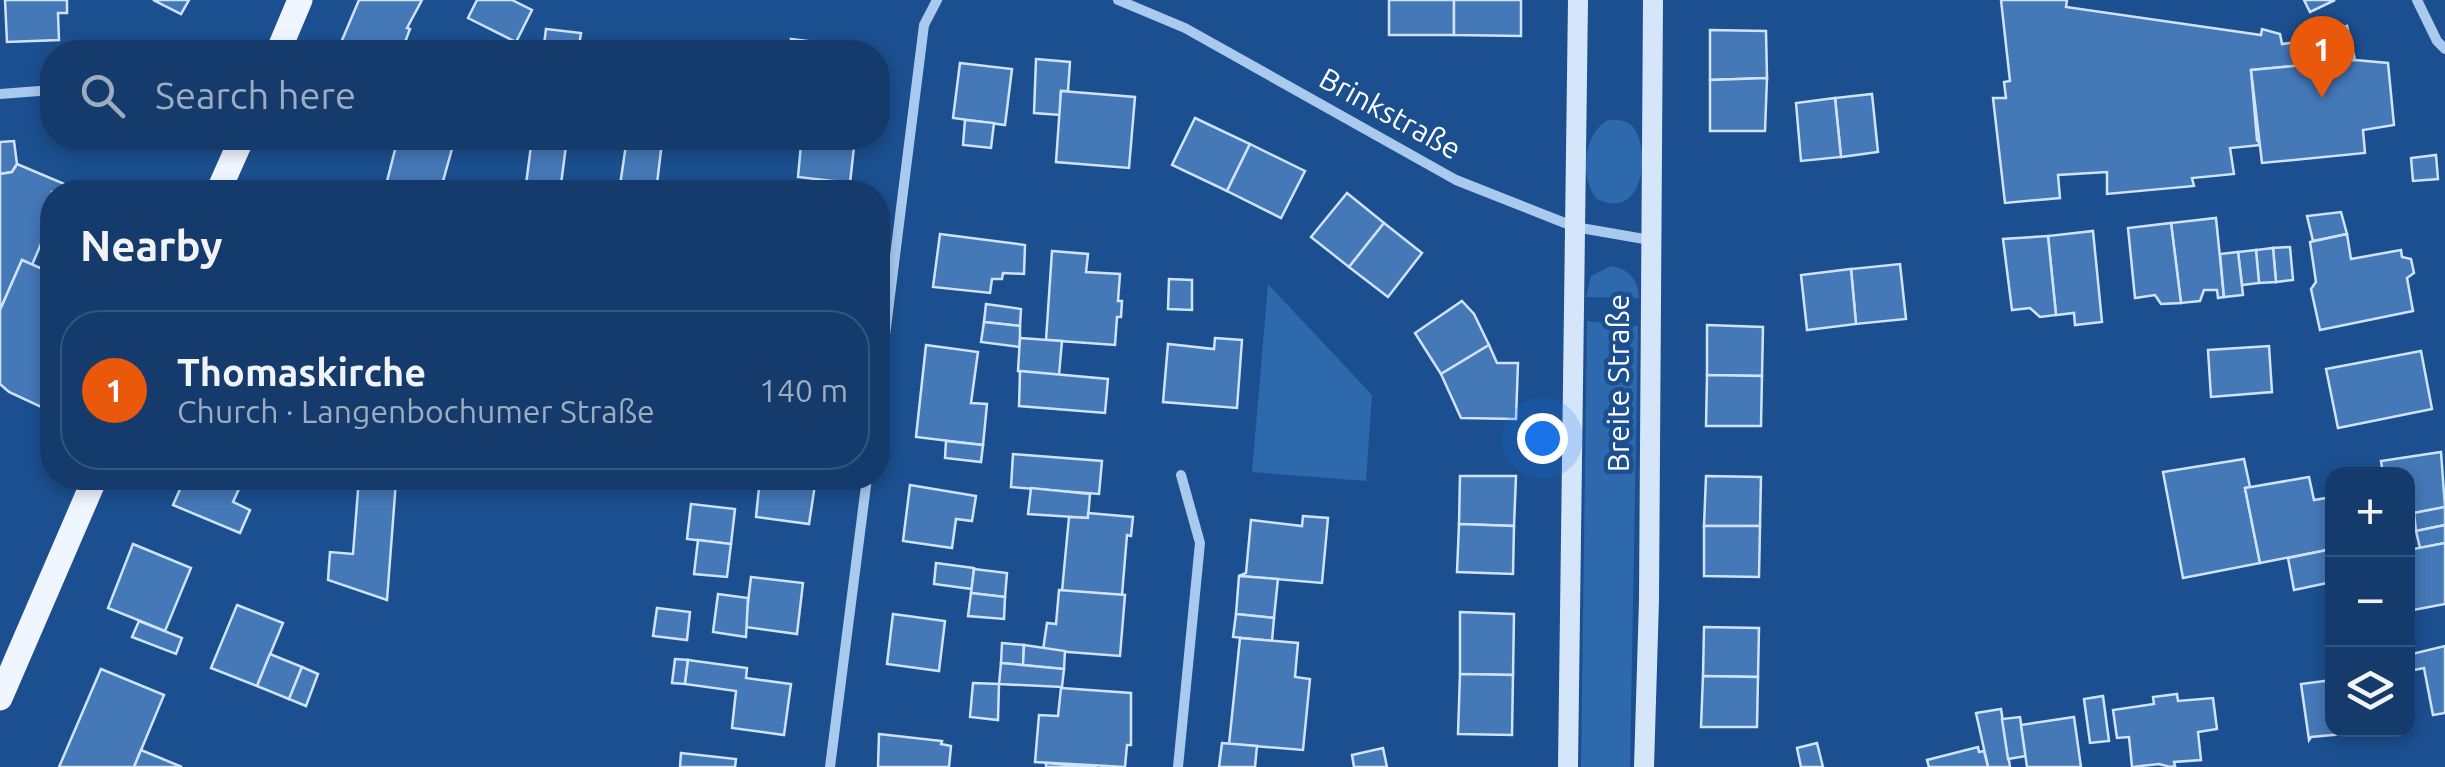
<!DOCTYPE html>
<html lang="en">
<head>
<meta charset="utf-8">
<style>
  body { margin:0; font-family:Ubuntu,sans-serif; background:#1d4271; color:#f1f3f6 }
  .controls { position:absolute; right:30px; bottom:30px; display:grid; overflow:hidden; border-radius:20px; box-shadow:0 5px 15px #0003 }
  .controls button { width:90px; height:90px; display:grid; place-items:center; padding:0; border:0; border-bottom:2px solid #33557e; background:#143b6b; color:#f1f3f6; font:50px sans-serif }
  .you { position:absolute; left:1542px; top:438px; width:35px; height:35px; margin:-25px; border:8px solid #fff; border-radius:50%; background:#1a73e8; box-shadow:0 0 0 15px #1a73e833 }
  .badge { display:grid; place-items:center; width:65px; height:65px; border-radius:50%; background:#ea580c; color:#fff; font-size:32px; font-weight:700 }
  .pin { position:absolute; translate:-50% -82px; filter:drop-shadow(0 2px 5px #0008) }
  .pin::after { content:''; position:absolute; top:52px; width:35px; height:30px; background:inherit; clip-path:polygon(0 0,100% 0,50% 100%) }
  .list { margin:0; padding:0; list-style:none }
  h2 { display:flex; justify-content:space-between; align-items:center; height:130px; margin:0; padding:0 40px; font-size:42px }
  h2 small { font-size:32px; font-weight:400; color:#9dadc1 }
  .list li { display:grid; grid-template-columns:65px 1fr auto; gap:30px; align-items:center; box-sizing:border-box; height:160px; margin:0 20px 20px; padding:0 20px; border:2px solid #33557e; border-radius:40px }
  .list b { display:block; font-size:38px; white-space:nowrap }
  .list p { margin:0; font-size:32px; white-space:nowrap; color:#9dadc1 }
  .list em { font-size:32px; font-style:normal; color:#9dadc1 }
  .icon { flex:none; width:55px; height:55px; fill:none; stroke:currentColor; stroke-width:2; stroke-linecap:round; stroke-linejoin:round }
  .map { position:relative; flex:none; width:2445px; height:767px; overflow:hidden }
  .search { position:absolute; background:#143b6b; box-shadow:0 5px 15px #0003; left:40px; top:40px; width:850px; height:110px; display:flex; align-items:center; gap:25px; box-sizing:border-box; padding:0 35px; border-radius:40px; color:#9dadc1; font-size:38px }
  .panel { position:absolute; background:#143b6b; box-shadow:0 5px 15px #0003; left:40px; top:180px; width:850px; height:310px; border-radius:40px }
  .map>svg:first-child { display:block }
</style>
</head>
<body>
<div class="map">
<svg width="2445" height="767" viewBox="0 0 2445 767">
  <rect width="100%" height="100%" fill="#1b4f8f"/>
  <g fill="#2e69ad">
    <path d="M1608 120C1616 120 1624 119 1631 125 1651 143 1647 223 1597 199 1579 178 1583 134 1608 120Z"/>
    <path d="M1611 266C1629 269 1638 279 1639 298L1586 297 1591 276Z"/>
    <polygon points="1268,284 1372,395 1366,481 1252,472"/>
    <polygon points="1587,321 1638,326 1630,767 1581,767"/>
  </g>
  <g fill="#4478b7" stroke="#cfe3fa" stroke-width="2.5">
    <polygon points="5,0 67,0 67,13 58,13 59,40 7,42"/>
    <polygon points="153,0 189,0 181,14"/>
    <polygon points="359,0 422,0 407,28 410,29 404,45 401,44 397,52 337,52"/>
    <polygon points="477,0 512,0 532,10 516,42 468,18"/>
    <rect x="1389" y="0" width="65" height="35"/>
    <polygon points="1454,0 1521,0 1521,36 1454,35"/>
    <polygon points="2001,0 2067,0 2066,7 2261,35 2262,29 2280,34 2282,44 2304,41 2347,26 2355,60 2251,70 2257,140 2261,145 2230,148 2234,174 2192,178 2194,186 2107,194 2107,172 2058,175 2060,198 2005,203 1993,98 2006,98 2004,82 2010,81"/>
    <polygon points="2304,0 2335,0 2310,12"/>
    <polygon points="546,29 581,33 578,52 543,52"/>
    <polygon points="1710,30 1766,31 1767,78 1710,80"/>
    <polygon points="791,39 825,43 824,52 790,52"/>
    <polygon points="1036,59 1070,62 1068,91 1061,91 1060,115 1034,113"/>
    <polygon points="2355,60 2388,63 2394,125 2363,130 2365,153 2262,163 2251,70"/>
    <polygon points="960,63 1012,69 1005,125 953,118"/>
    <polygon points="1767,78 1765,131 1710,131 1710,80"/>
    <polygon points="1061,91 1135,97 1129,168 1056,162"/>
    <polygon points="1872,94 1878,152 1841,157 1835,98"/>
    <polygon points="1835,98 1841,157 1801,161 1796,103"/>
    <polygon points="1195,118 1250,144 1227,191 1172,165"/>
    <polygon points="965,120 994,123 991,148 963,145"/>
    <polygon points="398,138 455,138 440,192 385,189"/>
    <polygon points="532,138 567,138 560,192 525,192"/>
    <polygon points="627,138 662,142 656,192 619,192"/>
    <polygon points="766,138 855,138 850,183 798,177 801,144"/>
    <polygon points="14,141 17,164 12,172 0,174 0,142"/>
    <polygon points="1250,144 1305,171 1281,218 1227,191"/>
    <polygon points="2436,155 2438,179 2413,181 2411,158"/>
    <polygon points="17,164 67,185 63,192 52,192 52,218 32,265 22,260 0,310 0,174 12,172"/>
    <polygon points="1347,193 1384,223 1349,267 1311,237"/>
    <polygon points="2341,212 2347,234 2313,241 2307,216"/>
    <polygon points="2216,218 2224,297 2218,298 2217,290 2204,290 2200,301 2181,303 2171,223"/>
    <polygon points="1384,223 1422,253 1388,297 1349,267"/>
    <polygon points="2171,223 2181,303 2161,304 2155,295 2135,298 2128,228"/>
    <polygon points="2093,231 2102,322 2075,325 2074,313 2056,315 2048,236"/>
    <polygon points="940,234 1025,245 1024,274 1003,273 1002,279 992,279 990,293 933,287"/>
    <polygon points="2347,234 2351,259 2401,250 2402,257 2411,259 2414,273 2407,278 2413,311 2320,330 2311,289 2316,282 2310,242"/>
    <polygon points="2048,236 2056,315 2040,317 2030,308 2012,310 2003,239"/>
    <polygon points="2290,247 2293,280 2276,282 2273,248"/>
    <polygon points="2273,248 2276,282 2259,283 2256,250"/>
    <polygon points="2256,250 2259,283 2242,285 2238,252"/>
    <polygon points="1052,251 1088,254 1086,272 1120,274 1118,301 1122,301 1121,317 1117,317 1115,345 1046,340"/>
    <polygon points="2238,252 2243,295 2224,297 2220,254"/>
    <polygon points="22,260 52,273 52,412 9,392 0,384 0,310"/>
    <polygon points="1900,264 1906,319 1856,324 1851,269"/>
    <polygon points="1851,269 1856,324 1807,330 1801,275"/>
    <polygon points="1169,279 1192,280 1192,310 1168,309"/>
    <polygon points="1462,301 1474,314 1489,345 1441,374 1415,333"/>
    <polygon points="986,304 1021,309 1020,326 984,322"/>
    <polygon points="984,322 1020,326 1020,347 981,342"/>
    <polygon points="1707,325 1763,327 1762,376 1707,375"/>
    <polygon points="1020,338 1062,341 1059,375 1018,371"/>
    <polygon points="1215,338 1242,340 1237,408 1163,402 1168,344 1214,349"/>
    <polygon points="926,345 978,352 971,403 987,404 983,445 916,437"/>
    <polygon points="1489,345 1497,363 1518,363 1516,419 1461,418 1441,374"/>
    <polygon points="2269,346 2272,392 2211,397 2208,350"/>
    <polygon points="2421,351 2432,409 2338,428 2326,369"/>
    <polygon points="1020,371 1108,379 1105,413 1019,406"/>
    <polygon points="1707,375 1762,376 1761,426 1706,426"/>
    <polygon points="946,441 983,445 981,462 945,458"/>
    <polygon points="2441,452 2445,507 2408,514 2408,474 2383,474 2381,461"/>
    <polygon points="1013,454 1102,461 1099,494 1011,487"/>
    <polygon points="2244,459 2250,487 2245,488 2260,563 2183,578 2163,472"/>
    <polygon points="1460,476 1516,476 1514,526 1459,524"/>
    <polygon points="1706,476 1761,477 1760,526 1704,526"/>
    <polygon points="2309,477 2314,500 2332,497 2332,549 2260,563 2245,488"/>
    <polygon points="185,478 244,478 233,502 250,510 240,533 173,505"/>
    <polygon points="359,478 386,478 396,481 387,600 328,580 330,552 353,554"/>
    <polygon points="760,478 816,478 809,524 756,517"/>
    <polygon points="910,485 976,496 972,521 956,519 952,548 903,541"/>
    <polygon points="1031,488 1090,494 1088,518 1028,514"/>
    <polygon points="691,504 735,509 731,544 687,539"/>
    <polygon points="2445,507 2445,525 2416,531 2414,513"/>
    <polygon points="1088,513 1133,517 1131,536 1127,535 1122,595 1062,591 1069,517 1088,518"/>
    <polygon points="1303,516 1328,518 1322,583 1239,576 1246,573 1251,520 1302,526"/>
    <polygon points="1459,524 1514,526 1513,574 1457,572"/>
    <polygon points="2445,525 2445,543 2420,548 2416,531"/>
    <polygon points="1704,526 1760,526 1759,577 1704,576"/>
    <polygon points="698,540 731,544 727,577 694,574"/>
    <polygon points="2445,543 2445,604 2408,611 2408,550"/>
    <polygon points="133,544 191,568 165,631 108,608"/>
    <polygon points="2332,549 2332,582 2294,590 2288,558"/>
    <polygon points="936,563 974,568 972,589 934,584"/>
    <polygon points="974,569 1007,573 1005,597 971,593"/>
    <polygon points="1239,576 1278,579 1274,618 1236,614"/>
    <polygon points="751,577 803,583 797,634 745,627"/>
    <polygon points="1059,590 1125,595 1120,656 1043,650 1047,623 1056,624"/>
    <polygon points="971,593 1005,597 1004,619 968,616"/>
    <polygon points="718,594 748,598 746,637 713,632"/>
    <polygon points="237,605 283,623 257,686 211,668"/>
    <polygon points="657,608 690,612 687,640 653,636"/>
    <polygon points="1460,612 1514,614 1513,675 1460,674"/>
    <polygon points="893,614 945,621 939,671 887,664"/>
    <polygon points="1236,614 1274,618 1272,641 1233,637"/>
    <polygon points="139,621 182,638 176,654 132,637"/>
    <polygon points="1704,627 1759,628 1758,677 1703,676"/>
    <polygon points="1240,638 1298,643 1295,677 1310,679 1303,750 1229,744"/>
    <polygon points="1002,643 1024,645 1023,665 1001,663"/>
    <polygon points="1024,645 1065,651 1064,669 1023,665"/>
    <polygon points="2445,646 2445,713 2433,715 2424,668 2409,671 2408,655"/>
    <polygon points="270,654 302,667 289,699 257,686"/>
    <polygon points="675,659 688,660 685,684 672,683"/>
    <polygon points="688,660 747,668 746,678 791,684 784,735 732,728 736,691 685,684"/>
    <polygon points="1001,663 1064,669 1062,687 999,684"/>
    <polygon points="302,667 318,674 306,706 289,699"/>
    <polygon points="101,669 164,695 134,767 59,767"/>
    <polygon points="1460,674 1513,675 1512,735 1458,734"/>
    <polygon points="1703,676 1758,677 1757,727 1701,727"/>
    <polygon points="2332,680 2332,730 2376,731 2311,737 2309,740 2301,684"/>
    <polygon points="973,683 999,684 998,720 970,717"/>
    <polygon points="1061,688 1131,693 1131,745 1127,745 1125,767 1035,762 1039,715 1058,716"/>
    <polygon points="2177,694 2178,701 2213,698 2217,729 2198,732 2201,760 2174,762 2175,766 2170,767 2159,764 2132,767 2129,737 2117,738 2113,710 2154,704 2153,697"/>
    <polygon points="2103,696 2109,741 2090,743 2084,699"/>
    <polygon points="2001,709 2010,767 1988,767 1976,713"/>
    <polygon points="2020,717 2026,756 2008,759 2002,719"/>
    <polygon points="2074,717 2081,767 2027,767 2021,725"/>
    <polygon points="879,734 942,741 941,744 951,746 949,767 878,767"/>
    <polygon points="1222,743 1257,746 1255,767 1219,767"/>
    <polygon points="1817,743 1823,767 1801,767 1797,748"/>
    <polygon points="1978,747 1979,752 1984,751 1988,767 1929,767 1927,760"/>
    <polygon points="1383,748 1387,767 1354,767 1352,755"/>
    <polygon points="141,750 182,767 134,767"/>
    <polygon points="681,753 736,759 735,767 680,767"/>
    <polygon points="1046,763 1097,767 1046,767"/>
  </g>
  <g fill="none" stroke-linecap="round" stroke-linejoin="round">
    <g stroke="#a9c9ee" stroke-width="10">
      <polyline points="1118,0 1185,28 1456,180 1575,227 1650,240"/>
      <polyline points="2417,0 2437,41 2445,49"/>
      <polyline points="0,94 52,90"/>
      <polyline points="878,391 924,25 937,0"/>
      <polyline points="830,767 867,478"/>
      <polyline points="1178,767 1200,543 1181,475"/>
    </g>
    <g stroke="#d6e6fa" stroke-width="20">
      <polyline points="1568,767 1578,0"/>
      <polyline points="1644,767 1649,600 1653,0"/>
    </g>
    <g stroke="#f0f6ff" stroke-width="25">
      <polyline points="278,52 300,0"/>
      <polyline points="218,192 242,138"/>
      <polyline points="0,698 95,478"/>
    </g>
  </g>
  <g text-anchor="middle" stroke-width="9" stroke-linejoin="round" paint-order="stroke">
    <g font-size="30" fill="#fff" stroke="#1b4f8f">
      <text transform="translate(1390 114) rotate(29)" y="10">Brinkstraße</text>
      <text transform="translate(1619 383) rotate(-90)" y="10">Breite Straße</text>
    </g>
  </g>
</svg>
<div class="controls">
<button>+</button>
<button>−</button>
<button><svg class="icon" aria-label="layers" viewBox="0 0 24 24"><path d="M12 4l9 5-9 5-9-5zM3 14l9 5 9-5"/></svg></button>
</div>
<div class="you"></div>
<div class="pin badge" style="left:2322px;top:98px">1</div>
<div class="search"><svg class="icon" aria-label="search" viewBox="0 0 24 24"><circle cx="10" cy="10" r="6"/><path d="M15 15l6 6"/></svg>Search here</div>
<section class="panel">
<h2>Nearby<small></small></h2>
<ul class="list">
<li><span class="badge">1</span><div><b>Thomaskirche</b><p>Church · Langenbochumer Straße</p></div><em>140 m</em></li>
</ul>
</section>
</div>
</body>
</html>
